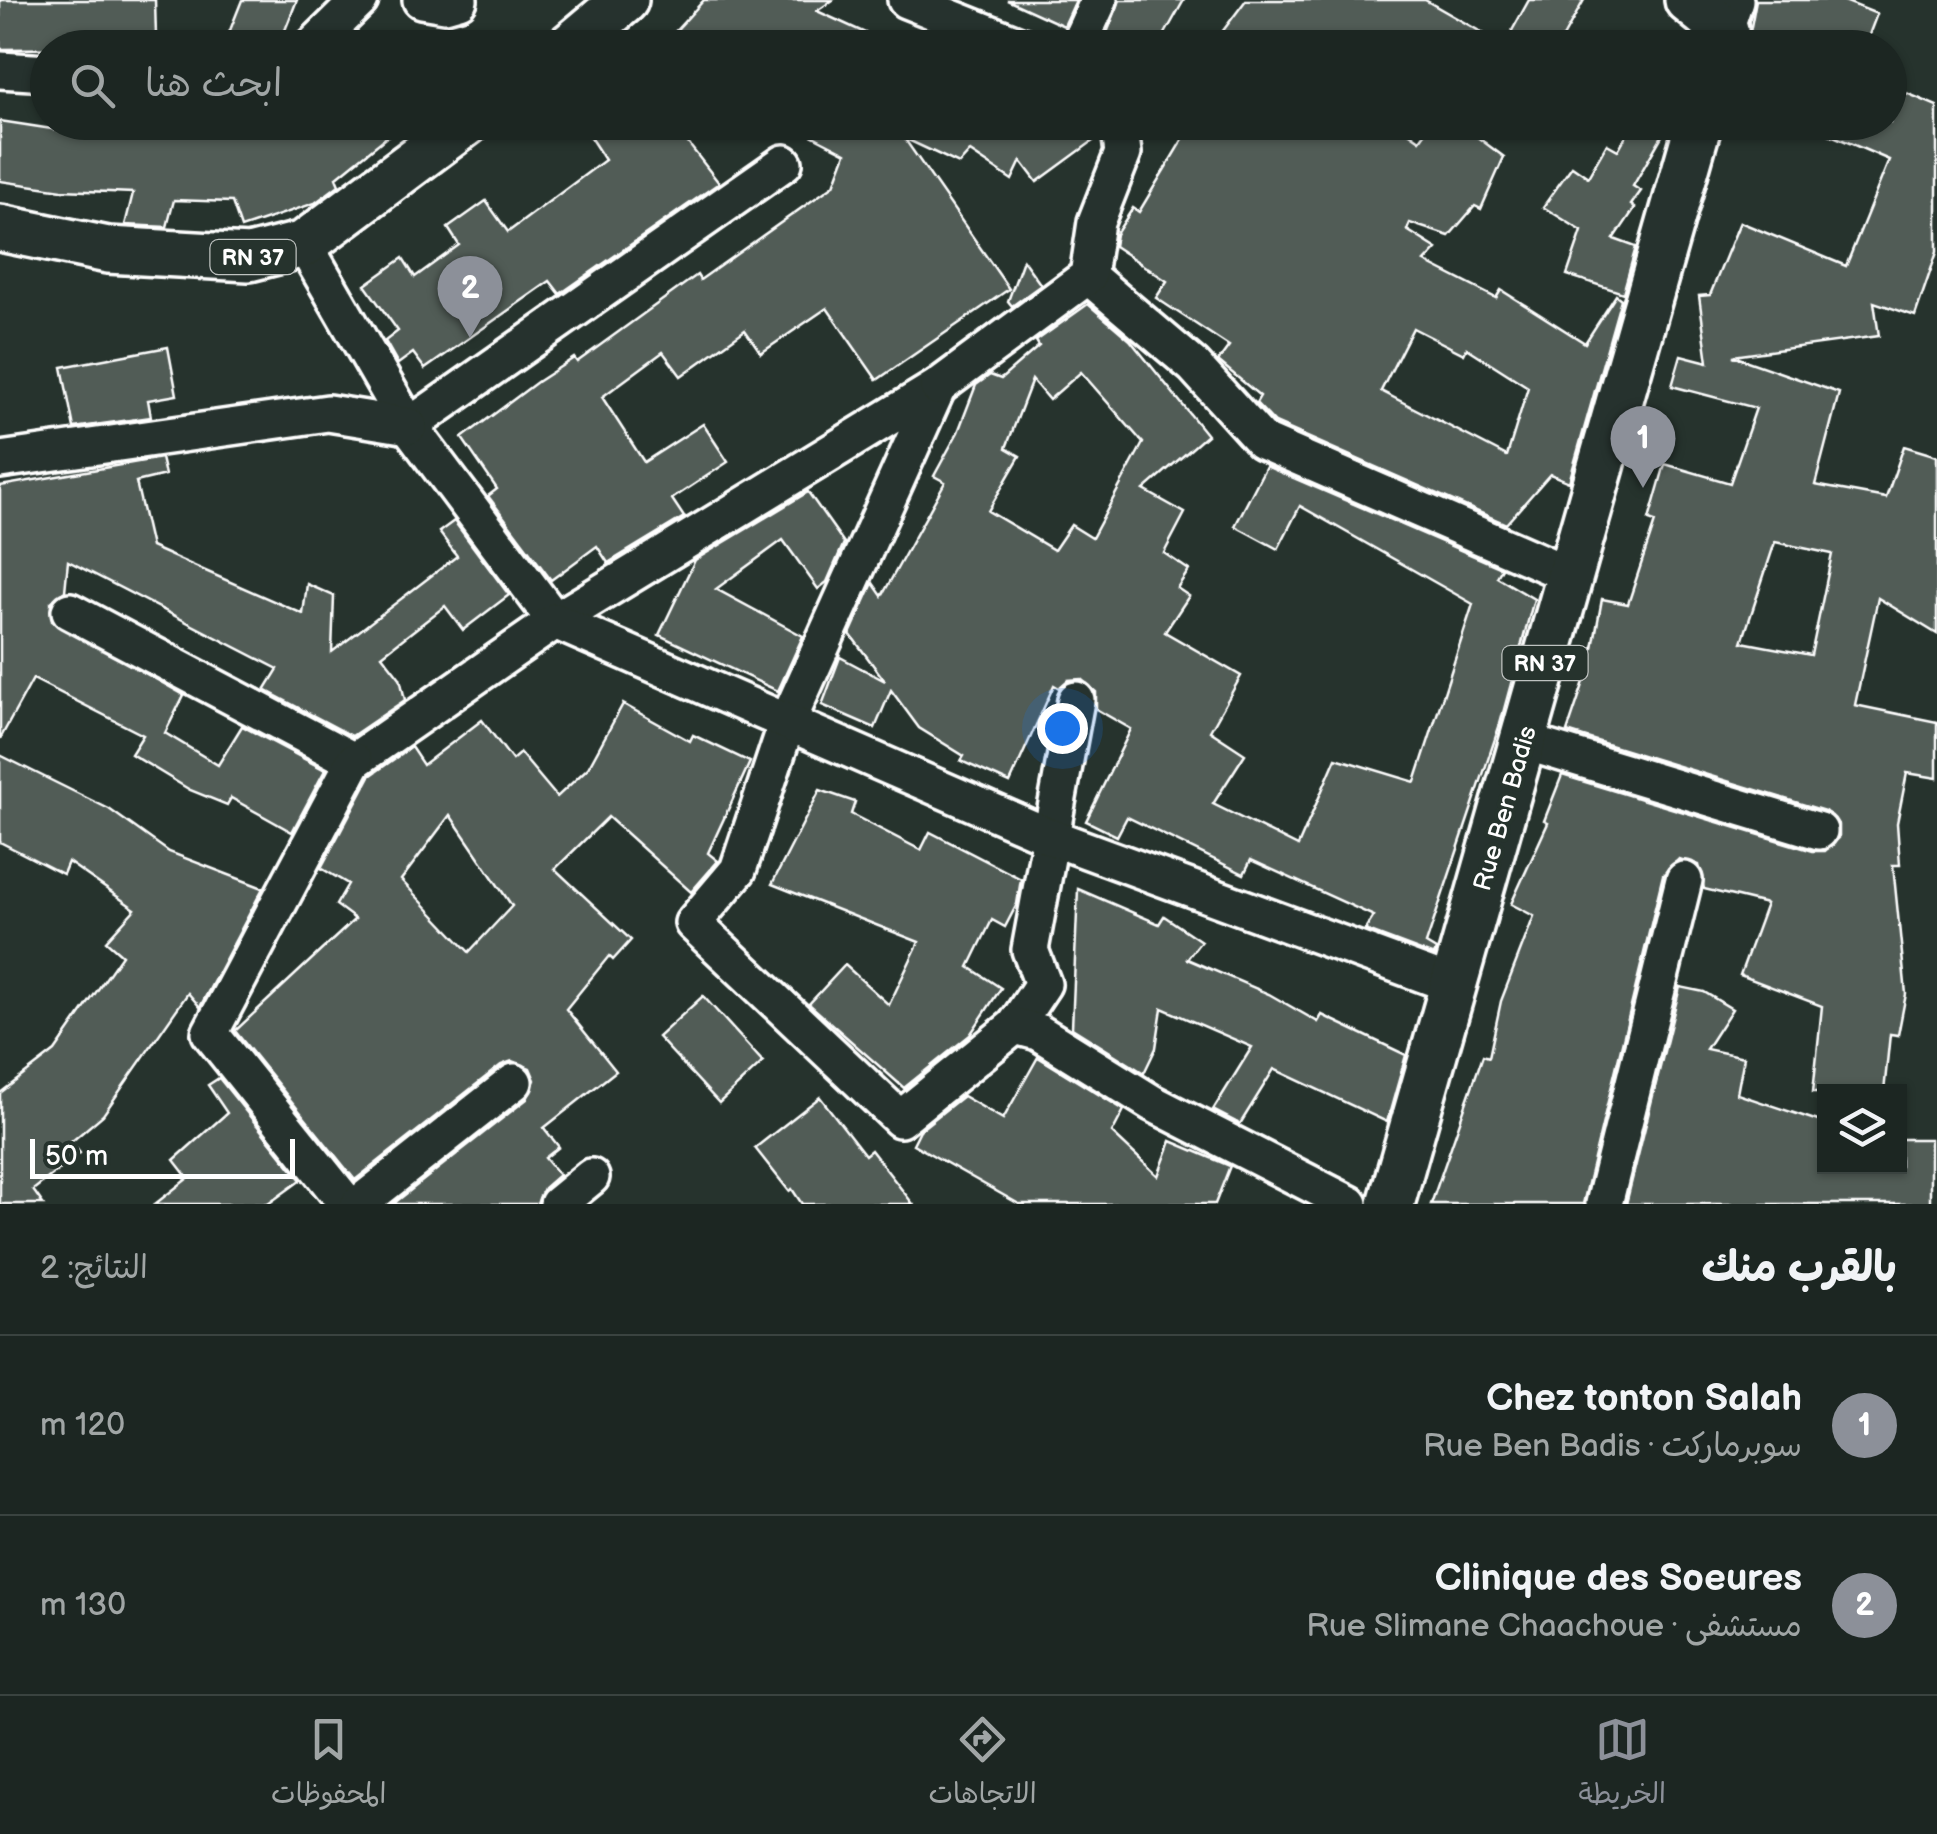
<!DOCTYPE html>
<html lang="ar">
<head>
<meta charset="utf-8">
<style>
  body { margin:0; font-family:"Balsamiq Sans","Playpen Sans Arabic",sans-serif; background:#29322f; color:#f1f3f6; direction:rtl }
  .controls { position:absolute; right:30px; bottom:30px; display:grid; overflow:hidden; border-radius:0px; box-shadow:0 2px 8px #0004 }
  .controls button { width:90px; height:90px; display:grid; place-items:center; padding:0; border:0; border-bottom:2px solid #3a4340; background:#1c2622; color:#f1f3f6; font:50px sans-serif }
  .scale { position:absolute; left:30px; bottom:25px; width:265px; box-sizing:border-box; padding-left:10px; border:5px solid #fff; border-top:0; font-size:28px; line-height:35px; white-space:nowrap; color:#fff; -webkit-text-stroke:8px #26332d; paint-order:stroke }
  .you { position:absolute; left:1062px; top:728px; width:35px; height:35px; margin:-25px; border:8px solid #fff; border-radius:50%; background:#1a73e8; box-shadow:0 0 0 15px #1a73e833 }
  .badge { display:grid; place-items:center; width:65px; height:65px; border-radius:50%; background:#8c9099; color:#fff; font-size:32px; font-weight:700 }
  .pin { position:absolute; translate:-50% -82px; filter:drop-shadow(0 2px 5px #0008) }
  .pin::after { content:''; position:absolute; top:52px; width:35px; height:30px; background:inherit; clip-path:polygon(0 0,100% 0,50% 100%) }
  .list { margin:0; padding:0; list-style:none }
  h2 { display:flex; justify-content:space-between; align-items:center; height:130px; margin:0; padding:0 40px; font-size:42px }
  h2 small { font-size:32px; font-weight:400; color:#a0a5a5 }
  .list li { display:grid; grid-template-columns:65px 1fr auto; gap:30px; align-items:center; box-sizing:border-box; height:180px; padding:0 40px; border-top:2px solid #3a4340 }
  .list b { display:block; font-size:38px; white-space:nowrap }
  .list p { margin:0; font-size:32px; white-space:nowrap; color:#a0a5a5 }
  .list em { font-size:32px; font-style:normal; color:#a0a5a5 }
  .icon { flex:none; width:55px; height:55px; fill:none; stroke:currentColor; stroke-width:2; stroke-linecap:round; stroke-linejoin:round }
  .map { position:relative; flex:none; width:1937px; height:1204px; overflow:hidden; direction:ltr }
  .search { position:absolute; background:#1c2622; box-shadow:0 2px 8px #0004; left:30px; right:30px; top:30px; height:110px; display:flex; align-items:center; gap:25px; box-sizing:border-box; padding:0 35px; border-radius:55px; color:#a0a5a5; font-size:38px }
  .sheet { height:490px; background:#1c2622 }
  nav { display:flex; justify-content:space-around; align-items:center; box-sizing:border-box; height:140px; border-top:2px solid #3a4340; background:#1c2622; font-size:28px; color:#a0a5a5 }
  nav a { display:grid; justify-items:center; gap:5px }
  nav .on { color:#8c9099 }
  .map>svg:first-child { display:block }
</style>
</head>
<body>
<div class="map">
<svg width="1937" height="1204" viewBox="0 0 1937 1204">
  <rect width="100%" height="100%" fill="#26332d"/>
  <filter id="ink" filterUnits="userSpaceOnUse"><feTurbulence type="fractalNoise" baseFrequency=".01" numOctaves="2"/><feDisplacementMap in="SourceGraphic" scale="20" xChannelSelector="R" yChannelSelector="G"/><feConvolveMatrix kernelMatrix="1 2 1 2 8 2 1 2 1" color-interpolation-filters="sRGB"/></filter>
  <g filter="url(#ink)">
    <g fill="#515c57" stroke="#fff" stroke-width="2.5" fill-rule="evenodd">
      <polygon points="0,0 155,0 156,37 133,37 133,48 0,49"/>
      <polygon points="242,0 297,0 278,48 223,48"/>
      <polygon points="704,0 833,0 817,11 898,48 660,48"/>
      <polygon points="1007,0 1076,0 1064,26"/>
      <polygon points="1120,0 1184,0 1157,48 1101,48"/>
      <polygon points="1246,0 1425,0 1504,45 1529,0 1584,0 1557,48 1210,48"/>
      <polygon points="1756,0 1842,0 1877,14 1864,48 1747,48"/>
      <path d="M1890 86 1937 106V252L1915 316 1874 302 1879 336 1733 356 1839 393 1815 485 1886 498 1904 446 1937 456V634L1878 598 1855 705 1937 722V778L1907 773 1897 823 1900 865H1893L1906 994 1898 1035 1890 1034 1884 1092H1813L1822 1006 1740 975 1766 904 1704 889 1699 865 1679 859 1663 875 1583 1204H1431L1483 1055 1489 1057 1501 1001 1534 916 1511 904 1548 823 1544 821 1562 775 1813 851H1825L1839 838V825L1825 811 1567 732 1590 664 1602 599 1628 604 1655 522 1649 520 1665 464 1730 483 1756 408 1672 386 1681 355 1708 362 1699 296 1710 295 1740 222 1846 266 1889 160 1801 122H1890ZM1775 542 1832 554 1811 655 1742 642Z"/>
      <polygon points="0,121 91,135 91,125 222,130 222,134 307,127 303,122 405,122 336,178 339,185 315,203 241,228 232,202 174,200 167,227 125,225 133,193 62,190 0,181"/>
      <polygon points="606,122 702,122 684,138 719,183 560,294 550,281 425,369 413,353 398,364 385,341 398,331 365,285 403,258 415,277 459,245 448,228 486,201 508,232 605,160 588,134"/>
      <polygon points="786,122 1080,122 1093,141 1037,182 1021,161 1012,180 970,152 959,164 904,138 1009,289 877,380 827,308 761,353 745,330 681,376 663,352 602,397 644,462 703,424 728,462 672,499 684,517 608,563 597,546 551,580 488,496 497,489 462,438 537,382 574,358 577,362 697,275 700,280 834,185 846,153"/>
      <path d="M1193 122H1394L1420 140 1433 122H1457L1504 157 1481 209 1475 206 1449 236 1410 223 1407 230 1437 249 1425 262 1496 298 1501 290 1585 343 1616 295 1621 299 1569 482 1550 474 1506 524 1275 423 1256 403 1260 396 1218 361 1229 346 1156 298 1167 281 1114 246 1116 234 1133 208 1139 212ZM1413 328 1464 354 1467 348 1528 387 1507 456 1381 391Z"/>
      <polygon points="1634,122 1670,122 1633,186 1641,191 1631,205 1635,208 1614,239 1636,247 1623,293 1567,275 1582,231 1543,207 1572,166 1588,177 1607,144 1618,150"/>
      <polygon points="1023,260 1041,285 1012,306 1008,301"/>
      <path d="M1088 304 1130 340 1207 435 1144 490 1185 513 1164 553 1189 570 1177 588 1189 596 1165 632 1241 676 1210 731 1245 754 1213 804 1298 846 1336 758 1415 782 1473 604 1300 506 1278 549 1235 526 1266 466 1502 568 1497 577 1534 599 1500 724 1426 944 1436 950 1434 956 1365 930 1374 916 1251 860 1244 874 1127 817 1117 836 1086 821 1131 729 1096 709V692L1081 679 1068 680 1059 688 1054 685 1010 783 961 761 964 756 919 728 891 690 875 728 822 705 840 657 885 681 850 634 873 583 882 596 945 482 934 476 958 432 976 385 990 375 1001 379 1039 346 1036 341ZM1081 372 1143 443 1092 538 1071 525 1054 550 988 511 1020 456 1006 448 1032 380 1049 400Z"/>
      <polygon points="168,347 177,395 148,400 151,417 74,428 62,367"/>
      <polygon points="161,458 165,475 136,482 151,547 303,614 307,584 334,596 332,652 457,556 439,532 454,521 509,595 463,630 445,606 382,655 400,678 405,700 352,736 265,690 278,669 68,561 65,591 51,602 52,621 184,695 165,733 218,765 242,726 325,770 292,832 231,798 227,805 190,790 131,754 143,735 33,679 0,739 0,486"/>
      <polygon points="808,492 844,543 827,582 818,589 783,540 716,589 803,636 778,691 659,635 695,560"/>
      <path d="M623 704 690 741 693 735 750 762 708 853 718 861 691 892 608 817 555 869 631 940 613 960 609 956 566 1009 616 1071 544 1128 559 1147 545 1158 559 1175 544 1188 537 1204H393L527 1099 535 1080 530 1068 512 1061 501 1065 355 1180 235 1031 355 919 336 905 348 884 321 868 370 776 411 747 423 765 482 720 512 760 520 753 557 797 588 768ZM450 815 512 906 469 952 401 880Z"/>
      <polygon points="0,755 109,809 169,852 263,888 200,1007 188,993 103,1115 71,1142 80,1153 33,1190 43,1204 0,1204 0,1093 55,1051 122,955 106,941 135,909 68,862 63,874 0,842"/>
      <polygon points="820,790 855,802 851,814 921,850 930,832 1021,879 1017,904 1005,927 992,920 969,967 1001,988 970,1035 904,1088 809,1004 845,965 889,1005 919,942 772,884"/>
      <polygon points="1078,889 1159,924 1164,916 1201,941 1187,959 1269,994 1318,1022 1322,1015 1406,1055 1387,1122 1274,1069 1240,1124 1213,1110 1252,1047 1162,1008 1156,1048 1144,1073 1072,1028"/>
      <polygon points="1680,987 1704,992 1732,1009 1706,1049 1744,1057 1737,1094 1824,1123 1824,1166 1900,1166 1900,1139 1930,1139 1930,1204 1626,1204"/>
      <polygon points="703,996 763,1062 719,1103 658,1037"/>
      <polygon points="1038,1057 1124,1110 1112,1133 1158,1176 1171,1141 1230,1166 1215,1204 1019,1204 913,1144 920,1130 963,1096 1003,1119"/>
      <polygon points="219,1078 301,1180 268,1204 155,1204 188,1178 174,1160 227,1113 208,1085"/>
      <polygon points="820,1097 865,1155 871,1150 913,1204 802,1204 792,1189 789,1191 755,1148"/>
    </g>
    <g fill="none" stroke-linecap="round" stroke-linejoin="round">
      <defs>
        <g id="minor">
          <polyline points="421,0 445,4 459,0"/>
          <polyline points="906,0 1027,48"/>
          <polyline points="1725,30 1735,0"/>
          <polyline points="311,48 360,0"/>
          <polyline points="1077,48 1099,0"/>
          <polyline points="0,70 48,73"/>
          <polyline points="784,163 409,426 555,621 938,387 787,723 738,870 693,923 900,1119 1015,1026 1043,984 1030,950 1076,700"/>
          <polyline points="304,244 409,426"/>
          <polyline points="1088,276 1194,366 1262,441 1570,575"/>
          <polyline points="938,387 1088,276 1096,222 1123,153 1119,122"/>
          <polyline points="0,460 328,413 409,426"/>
          <polyline points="70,611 354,761 555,621 1051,837 1453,985"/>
          <polyline points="1522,741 1819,831"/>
          <polyline points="1015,1026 1038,1032 1152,1103 1350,1204"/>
          <polyline points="347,1204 210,1033 354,761"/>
          <polyline points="359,1204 514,1082"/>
          <polyline points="558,1204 591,1177"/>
          <polyline points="1604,1204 1684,880"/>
        </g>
        <g id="major">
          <polyline points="1688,0 1725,30 1720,48"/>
          <polyline points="568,48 625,0"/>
          <polyline points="0,228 108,250 249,258 304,244 467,122"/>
          <polyline points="1391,1204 1699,122"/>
        </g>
      </defs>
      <use href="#minor" stroke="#fff" stroke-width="42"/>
      <use href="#major" stroke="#fff" stroke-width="52"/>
      <use href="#minor" stroke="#26332d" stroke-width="35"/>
      <use href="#major" stroke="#26332d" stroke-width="45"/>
    </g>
  </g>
  <g text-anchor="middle" stroke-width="8" stroke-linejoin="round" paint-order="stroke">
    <g fill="#26332d" stroke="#bec2c0" stroke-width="2.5">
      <rect x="210.5" y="240" width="85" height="34" rx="8"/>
      <rect x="1502.5" y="646" width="85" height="34" rx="8"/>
    </g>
    <g font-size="22" font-weight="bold" fill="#fff">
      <text x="253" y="265">RN 37</text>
      <text x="1545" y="671">RN 37</text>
    </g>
    <g font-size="25" fill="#fff" stroke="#26332d">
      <text transform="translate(1504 808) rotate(-74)" y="9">Rue Ben Badis</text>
    </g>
  </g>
</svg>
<div class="controls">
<button><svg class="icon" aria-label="layers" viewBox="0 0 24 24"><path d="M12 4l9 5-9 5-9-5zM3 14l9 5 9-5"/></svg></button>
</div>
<div class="scale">50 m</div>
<div class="you"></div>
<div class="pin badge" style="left:1643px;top:488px">1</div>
<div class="pin badge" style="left:470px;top:338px">2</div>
<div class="search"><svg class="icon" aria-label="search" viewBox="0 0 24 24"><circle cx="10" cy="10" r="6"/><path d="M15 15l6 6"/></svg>ابحث هنا</div>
</div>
<section class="sheet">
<h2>بالقرب منك<small>النتائج: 2</small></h2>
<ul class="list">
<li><span class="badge">1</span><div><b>Chez tonton Salah</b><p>سوبرماركت · Rue Ben Badis</p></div><em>120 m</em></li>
<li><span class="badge">2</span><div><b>Clinique des Soeures</b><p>مستشفى · Rue Slimane Chaachoue</p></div><em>130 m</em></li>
</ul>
</section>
<nav>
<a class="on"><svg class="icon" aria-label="map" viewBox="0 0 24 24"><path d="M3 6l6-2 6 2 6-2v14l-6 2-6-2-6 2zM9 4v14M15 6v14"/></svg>الخريطة</a>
<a><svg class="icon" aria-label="directions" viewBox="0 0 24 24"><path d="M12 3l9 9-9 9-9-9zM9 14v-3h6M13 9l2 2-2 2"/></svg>الاتجاهات</a>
<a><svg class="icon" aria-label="saved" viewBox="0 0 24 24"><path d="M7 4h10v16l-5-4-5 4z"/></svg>المحفوظات</a>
</nav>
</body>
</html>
